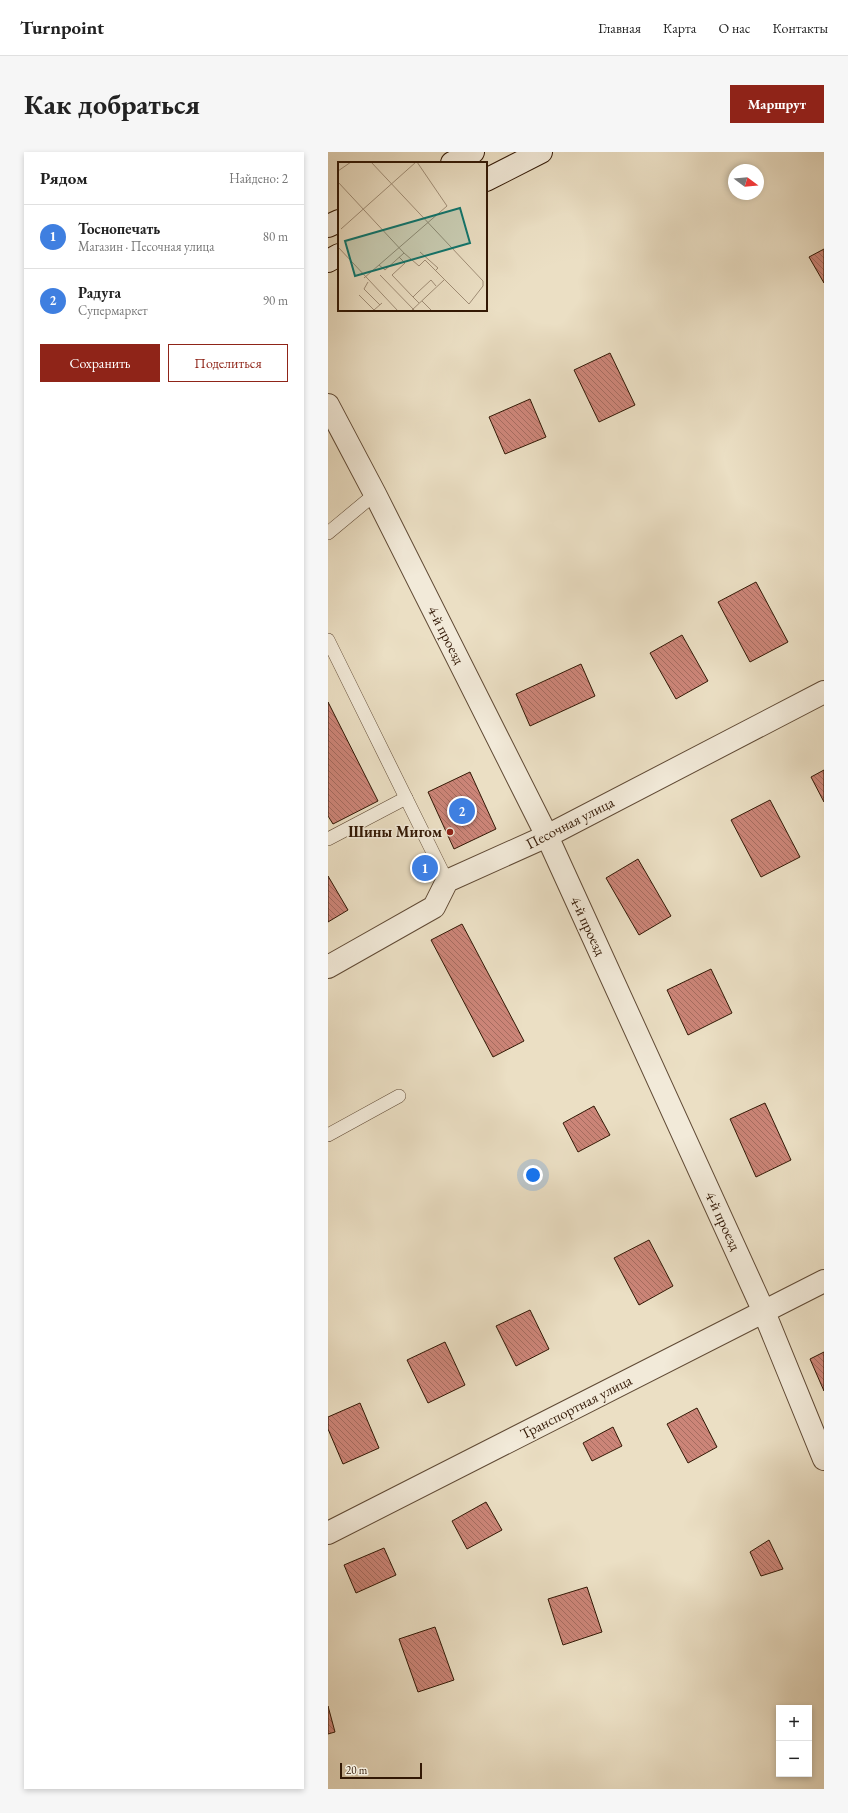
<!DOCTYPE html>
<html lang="ru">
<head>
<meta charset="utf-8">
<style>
  body { margin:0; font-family:"EB Garamond",serif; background:#f6f6f6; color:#222 }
  .controls { position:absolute; right:12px; bottom:12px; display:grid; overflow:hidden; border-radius:0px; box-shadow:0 2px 6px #0003 }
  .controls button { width:36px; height:36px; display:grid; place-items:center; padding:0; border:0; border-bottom:1px solid #e0e0e0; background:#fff; color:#222; font:20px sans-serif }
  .compass { position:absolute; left:400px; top:12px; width:36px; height:36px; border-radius:50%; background:#fff; box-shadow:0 2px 6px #0003; rotate:106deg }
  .scale { position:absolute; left:12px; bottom:10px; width:82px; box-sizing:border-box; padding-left:4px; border:2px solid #321805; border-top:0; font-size:11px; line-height:14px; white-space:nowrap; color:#321805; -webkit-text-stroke:3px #f2ead9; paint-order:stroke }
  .you { position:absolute; left:205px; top:1023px; width:14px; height:14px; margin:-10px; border:3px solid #fff; border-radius:50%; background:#1a73e8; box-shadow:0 0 0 6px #1a73e833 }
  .badge { display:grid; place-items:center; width:26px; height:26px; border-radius:50%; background:#8f2418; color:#fff; font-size:13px; font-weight:700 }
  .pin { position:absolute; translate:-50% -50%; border:2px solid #fff; box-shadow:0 1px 4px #0006 }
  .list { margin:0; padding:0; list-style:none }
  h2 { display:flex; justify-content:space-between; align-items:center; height:52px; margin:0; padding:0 16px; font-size:17px }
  h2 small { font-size:13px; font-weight:400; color:#767676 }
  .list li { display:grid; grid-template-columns:26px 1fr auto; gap:12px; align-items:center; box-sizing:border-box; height:64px; padding:0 16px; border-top:1px solid #e0e0e0 }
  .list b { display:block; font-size:15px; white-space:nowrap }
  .list p { margin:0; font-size:13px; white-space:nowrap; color:#767676 }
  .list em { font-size:13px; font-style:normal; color:#767676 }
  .actions { display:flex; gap:8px; padding:12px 16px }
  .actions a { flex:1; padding:9px 0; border:1px solid #8f2418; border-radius:0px; text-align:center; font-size:14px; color:#8f2418 }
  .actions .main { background:#8f2418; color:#fff }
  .map { position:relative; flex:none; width:496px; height:1637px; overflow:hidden; border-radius:0px }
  header { display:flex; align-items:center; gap:24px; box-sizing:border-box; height:56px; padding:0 20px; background:#fff; border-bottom:1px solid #e0e0e0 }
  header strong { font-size:19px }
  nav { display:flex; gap:22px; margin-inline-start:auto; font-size:14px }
  .intro { display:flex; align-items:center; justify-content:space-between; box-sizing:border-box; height:96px; padding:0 24px }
  h1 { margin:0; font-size:28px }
  .button { padding:10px 18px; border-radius:0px; background:#8f2418; color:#fff; font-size:14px; font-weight:700 }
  main { display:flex; gap:24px; padding:0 24px }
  aside { flex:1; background:#fff; border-radius:0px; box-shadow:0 2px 6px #0003 }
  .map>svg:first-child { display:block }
</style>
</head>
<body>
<header>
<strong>Turnpoint</strong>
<nav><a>Главная</a><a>Карта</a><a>О нас</a><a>Контакты</a></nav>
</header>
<div class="intro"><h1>Как добраться</h1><a class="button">Маршрут</a></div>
<main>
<aside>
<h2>Рядом<small>Найдено: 2</small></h2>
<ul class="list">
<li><span class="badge" style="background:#3f7fe0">1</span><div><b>Тоснопечать</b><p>Магазин · Песочная улица</p></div><em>80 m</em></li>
<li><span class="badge" style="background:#3f7fe0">2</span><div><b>Радуга</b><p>Супермаркет</p></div><em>90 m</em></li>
</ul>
<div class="actions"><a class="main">Сохранить</a><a>Поделиться</a></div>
</aside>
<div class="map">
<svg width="496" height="1637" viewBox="0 0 496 1637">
  <defs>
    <pattern id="building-back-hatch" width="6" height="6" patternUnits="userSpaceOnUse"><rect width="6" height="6" fill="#cc8578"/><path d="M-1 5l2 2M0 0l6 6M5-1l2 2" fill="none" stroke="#a66c60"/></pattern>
  </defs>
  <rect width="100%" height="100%" fill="#ebdfc4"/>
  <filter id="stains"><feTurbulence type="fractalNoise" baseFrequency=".005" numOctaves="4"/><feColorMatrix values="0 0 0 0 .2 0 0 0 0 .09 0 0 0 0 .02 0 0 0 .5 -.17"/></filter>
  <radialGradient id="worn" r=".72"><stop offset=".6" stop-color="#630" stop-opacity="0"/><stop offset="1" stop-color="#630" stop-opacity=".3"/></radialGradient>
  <g fill="url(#building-back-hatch)" stroke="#321805">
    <polygon points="496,97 496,131 481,105"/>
    <polygon points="282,201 307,253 271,270 246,218"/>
    <polygon points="202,247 218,285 177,302 161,265"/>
    <polygon points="428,430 460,490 422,510 390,450"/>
    <polygon points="354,483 380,529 348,547 322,501"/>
    <polygon points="253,512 267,544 202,574 188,542"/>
    <polygon points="0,550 50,649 5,672 0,664"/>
    <polygon points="496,618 496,650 483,625"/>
    <polygon points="142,620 168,677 126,697 100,640"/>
    <polygon points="442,648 472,705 433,725 403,668"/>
    <polygon points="310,707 343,764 311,783 278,726"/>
    <polygon points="98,710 102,720 97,722 93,712"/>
    <polygon points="0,724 20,758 0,770"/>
    <polygon points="134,772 196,889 165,905 103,788"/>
    <polygon points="383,817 404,861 360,883 339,838"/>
    <polygon points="437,951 463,1008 428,1025 402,967"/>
    <polygon points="266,954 282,983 250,1000 235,971"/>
    <polygon points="321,1088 345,1134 311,1153 286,1106"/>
    <polygon points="202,1158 221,1197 188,1214 168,1174"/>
    <polygon points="117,1190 137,1233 100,1251 79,1208"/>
    <polygon points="496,1200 496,1239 482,1207"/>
    <polygon points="32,1251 51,1296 15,1312 0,1277 0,1265"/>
    <polygon points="369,1256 389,1295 360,1311 339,1272"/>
    <polygon points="285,1275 294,1294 264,1309 255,1291"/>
    <polygon points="158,1350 174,1378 139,1397 124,1369"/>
    <polygon points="441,1388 455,1417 433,1424 422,1400"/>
    <polygon points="56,1396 68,1423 28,1441 16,1413"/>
    <polygon points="259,1435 274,1480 235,1493 220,1447"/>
    <polygon points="107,1475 126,1528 90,1540 71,1487"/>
    <polygon points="0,1554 7,1580 0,1582"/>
  </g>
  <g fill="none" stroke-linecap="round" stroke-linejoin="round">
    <defs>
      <g id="lane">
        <polyline points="0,381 47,342"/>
        <polyline points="0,488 119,729"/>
        <polyline points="0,687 78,646"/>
        <polyline points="0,983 71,944"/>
      </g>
      <g id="street">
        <polyline points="0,253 47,342 219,684 436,1160 496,1307"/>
        <polyline points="0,815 106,755 119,729 219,684 496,540"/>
        <polyline points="0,1381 496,1129"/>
      </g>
      <g id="secondary">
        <polyline points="124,11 145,0"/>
        <polyline points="158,28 213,0"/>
        <polyline points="0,74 11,69"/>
        <polyline points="0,109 11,103"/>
      </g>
    </defs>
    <use href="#lane" stroke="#604a35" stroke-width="14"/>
    <use href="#street" stroke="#604a35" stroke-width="24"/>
    <use href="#secondary" stroke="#321805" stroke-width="24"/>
    <use href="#lane" stroke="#f2ead9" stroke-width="13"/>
    <use href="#street" stroke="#f2ead9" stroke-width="22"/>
    <use href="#secondary" stroke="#f2ead9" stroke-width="22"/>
  </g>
  <circle fill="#8f2418" stroke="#f2ead9" stroke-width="1.5" cx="122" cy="680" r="4"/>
  <g text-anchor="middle" stroke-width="3" stroke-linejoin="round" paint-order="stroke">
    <g font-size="15" fill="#321805" stroke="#f2ead9">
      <text transform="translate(118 483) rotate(63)" y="5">4-й проезд</text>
      <text transform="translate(242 671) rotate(-27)" y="5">Песочная улица</text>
      <text transform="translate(260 774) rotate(65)" y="5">4-й проезд</text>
      <text transform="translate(395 1069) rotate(65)" y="5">4-й проезд</text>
      <text transform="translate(248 1255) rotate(-27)" y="5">Транспортная улица</text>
    </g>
    <g font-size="15" font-weight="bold" fill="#321805" stroke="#f2ead9" text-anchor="end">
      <text x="114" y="685">Шины Мигом</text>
    </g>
  </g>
  <g transform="translate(10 10)">
    <rect width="149" height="149" fill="#ebdfc4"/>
    <path fill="none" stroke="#a18f78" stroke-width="1" d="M0 9 13 0M0 20 66 91 81 104 87 98 131 142 145 124V119L33 0M3 67 78 0M0 85 60 149M82 90 100 106 97 109M61 95 67 101 54 113 75 135M41 103 47 108 66 91M42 113 77 149M26 116 109 44 79 0M30 120 26 127 42 143M21 133 36 148 44 141M84 139 94 149M81 141 75 135 80 130 93 118 98 124M73 149 106 118"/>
    <path fill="#0f766e" fill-opacity="0.15" stroke="#0f766e" stroke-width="2" d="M122 46 132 81 17 114 7 79Z"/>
    <rect width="149" height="149" fill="none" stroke="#321805" stroke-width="2"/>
  </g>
  <rect width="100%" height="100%" filter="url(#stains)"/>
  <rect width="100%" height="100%" fill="url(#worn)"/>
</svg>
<div class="controls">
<button>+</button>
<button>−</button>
</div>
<svg class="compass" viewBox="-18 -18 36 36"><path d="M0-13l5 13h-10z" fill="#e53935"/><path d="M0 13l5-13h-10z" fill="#767676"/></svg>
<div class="scale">20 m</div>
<div class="you"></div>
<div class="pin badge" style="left:97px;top:716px;background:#3f7fe0">1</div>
<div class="pin badge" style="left:134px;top:659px;background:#3f7fe0">2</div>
</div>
</main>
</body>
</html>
